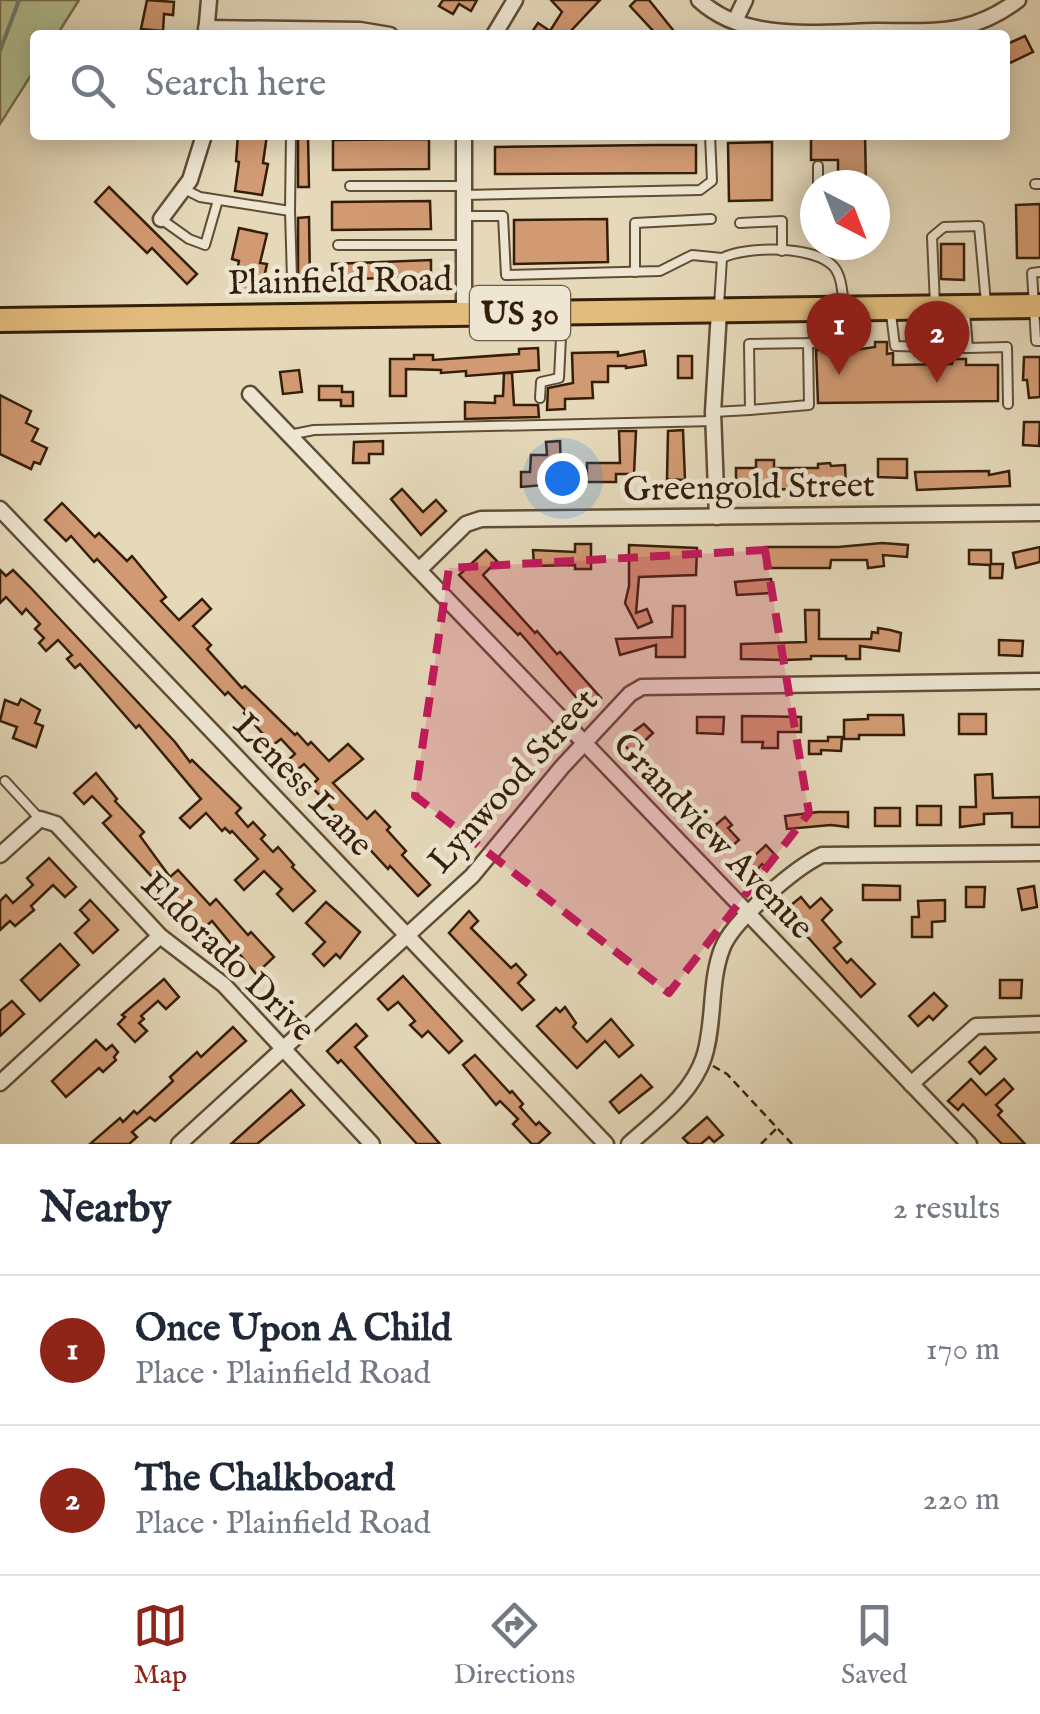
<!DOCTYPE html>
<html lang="en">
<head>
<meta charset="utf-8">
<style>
  body { margin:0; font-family:"IM FELL English",serif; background:#f6f6f7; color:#1f2937 }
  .compass { position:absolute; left:800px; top:170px; width:90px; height:90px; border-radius:50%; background:#fff; box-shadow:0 5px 25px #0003; rotate:138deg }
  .you { position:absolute; left:562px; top:478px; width:35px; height:35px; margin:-25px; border:8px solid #fff; border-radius:50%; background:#1a73e8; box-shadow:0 0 0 15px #1a73e833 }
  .badge { display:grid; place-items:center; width:65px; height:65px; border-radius:50%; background:#8f2418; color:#fff; font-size:32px; font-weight:700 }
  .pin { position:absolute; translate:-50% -82px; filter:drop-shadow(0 2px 5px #0008) }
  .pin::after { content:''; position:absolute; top:52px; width:35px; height:30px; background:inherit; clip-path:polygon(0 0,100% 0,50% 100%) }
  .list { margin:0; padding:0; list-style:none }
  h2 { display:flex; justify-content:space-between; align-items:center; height:130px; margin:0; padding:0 40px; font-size:42px }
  h2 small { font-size:32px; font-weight:400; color:#747a83 }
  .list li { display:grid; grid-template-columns:65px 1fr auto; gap:30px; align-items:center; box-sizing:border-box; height:150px; padding:0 40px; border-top:2px solid #e0e1e3 }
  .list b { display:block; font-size:38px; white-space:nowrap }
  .list p { margin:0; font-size:32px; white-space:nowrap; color:#747a83 }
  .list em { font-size:32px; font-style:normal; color:#747a83 }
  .icon { flex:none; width:55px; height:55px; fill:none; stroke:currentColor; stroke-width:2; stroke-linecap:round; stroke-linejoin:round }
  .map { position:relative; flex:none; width:1040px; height:1144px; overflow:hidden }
  .search { position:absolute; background:#fff; box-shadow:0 5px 25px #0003; left:30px; right:30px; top:30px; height:110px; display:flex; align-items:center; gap:25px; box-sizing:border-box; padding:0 35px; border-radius:10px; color:#747a83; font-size:38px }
  .sheet { height:430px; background:#fff }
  nav { display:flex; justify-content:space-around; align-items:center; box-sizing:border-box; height:140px; border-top:2px solid #e0e1e3; background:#fff; font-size:28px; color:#747a83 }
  nav a { display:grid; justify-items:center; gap:5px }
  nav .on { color:#8f2418 }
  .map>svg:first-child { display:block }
</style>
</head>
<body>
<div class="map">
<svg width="1040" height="1144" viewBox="0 0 1040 1144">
  <rect width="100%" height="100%" fill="#e5d9ba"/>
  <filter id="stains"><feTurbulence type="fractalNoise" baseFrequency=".002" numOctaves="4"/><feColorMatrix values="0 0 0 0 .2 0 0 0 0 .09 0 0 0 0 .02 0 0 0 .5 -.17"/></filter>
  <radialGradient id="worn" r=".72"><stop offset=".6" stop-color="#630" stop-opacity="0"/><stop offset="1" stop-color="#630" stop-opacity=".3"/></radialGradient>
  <polygon fill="#b3bf91" stroke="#746e4c" stroke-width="2.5" points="0,0 79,0 57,35 35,35 35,69 0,124"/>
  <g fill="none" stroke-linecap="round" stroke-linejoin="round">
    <polyline stroke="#707b72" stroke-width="4" points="0,51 19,0"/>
  </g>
  <g fill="#d29a73" stroke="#351e08" stroke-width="2.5">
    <polygon points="147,0 174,2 173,15 164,14 163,31 141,29"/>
    <polygon points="443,0 477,0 471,11 459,4 453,14 439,6"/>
    <polygon points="551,0 600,0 567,35 530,35 538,23 550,31 562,12"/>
    <polygon points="636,0 649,0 677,35 657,35 630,6"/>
    <polygon points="1025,36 1033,52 1008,64 1005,45"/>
    <polygon points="238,135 267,135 263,163 268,164 262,195 235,191 239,162 236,161"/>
    <polygon points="298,135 308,135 309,187 298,187"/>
    <polygon points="811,135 865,135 866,185 838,185 838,160 811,160"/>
    <polygon points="429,139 429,169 333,170 333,140"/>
    <polygon points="772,142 772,200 729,201 728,143"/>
    <polygon points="654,145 696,145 696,173 495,174 495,147"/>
    <polygon points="109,187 197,274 187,284 152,248 147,253 95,202"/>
    <polygon points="430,201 431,229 332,230 332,202"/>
    <polygon points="1040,204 1040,258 1017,258 1016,205"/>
    <polygon points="309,217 310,283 298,283 298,218"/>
    <polygon points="607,219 608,262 514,264 514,220"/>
    <polygon points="239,228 267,234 260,263 267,264 260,296 233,290 239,261 232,259"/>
    <polygon points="941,244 964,244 964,280 941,279"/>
    <polygon points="431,260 431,276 333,280 332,264"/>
    <polygon points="875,342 887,342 887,354 893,353 893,365 952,364 953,359 966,359 966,365 998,365 998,401 818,403 816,350 855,350 875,347"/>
    <polygon points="538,348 539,370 466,376 466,371 441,373 441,370 406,369 406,396 390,396 390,359 414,359 414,355 433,355 433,360 519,354 519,349"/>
    <polygon points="644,351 646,365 626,368 626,366 608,366 608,382 592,382 593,398 565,399 565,409 547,410 548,388 573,383 572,353 618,352 618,356"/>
    <rect x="678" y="356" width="14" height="22"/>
    <polygon points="1024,357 1040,357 1040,397 1029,398 1027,380 1023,380"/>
    <polygon points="299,370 302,392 283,394 280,372"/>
    <polygon points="504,373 512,373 514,405 538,405 539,417 465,419 465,402 495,403 495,396 503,396"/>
    <polygon points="319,386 342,386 342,392 353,392 353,406 341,406 341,400 319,400"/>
    <polygon points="0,395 31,411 26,423 38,429 32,441 47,448 40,464 34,462 31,469 0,454"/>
    <polygon points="1024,422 1040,422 1039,446 1023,445"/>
    <polygon points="683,430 685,480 667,479 668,431"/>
    <polygon points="619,431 636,431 634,474 616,474 616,482 587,482 587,463 620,463"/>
    <polygon points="383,441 383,454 369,454 369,463 353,463 354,442"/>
    <polygon points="560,441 561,472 566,472 566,483 521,487 521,472 530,472 531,455 547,455 546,442"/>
    <polygon points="878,459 907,459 907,478 878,477"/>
    <polygon points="756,460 774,460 774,468 818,468 818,464 830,463 831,466 845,465 846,486 836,487 836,482 803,484 803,489 736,490 736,468 756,468"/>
    <polygon points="989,471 989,475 1009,471 1010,486 917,490 915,472"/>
    <polygon points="402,489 423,512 436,500 446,511 421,535 391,499"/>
    <polygon points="62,503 95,537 99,533 127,561 132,556 166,597 161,601 179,620 202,599 211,609 193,626 211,645 207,649 242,688 245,686 295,735 297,733 308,745 311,742 329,761 348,744 363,759 333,783 367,819 375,811 390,827 387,830 406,851 402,855 430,885 418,896 390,866 388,869 311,786 318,779 304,764 296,771 287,761 295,754 281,739 273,745 244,713 246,711 228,692 225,695 97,559 94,562 71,536 66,541 45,520"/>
    <polygon points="882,543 908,545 907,557 883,555 884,566 868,568 867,560 831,560 830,568 765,568 765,547 838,547"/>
    <polygon points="575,544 591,544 591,569 575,569 575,565 534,566 533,550 575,552"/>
    <polygon points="629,545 697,548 696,575 639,577 636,613 647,609 652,622 638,628 625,603 629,586"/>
    <polygon points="1040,547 1040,562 1016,568 1013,553"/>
    <polygon points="486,550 497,561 483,575 535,633 537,631 557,654 560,652 601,698 588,711 520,633 518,635 459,575"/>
    <polygon points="969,550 991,550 991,564 1003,564 1002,578 990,578 990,565 969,564"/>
    <polygon points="0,570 6,576 13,570 29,586 175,742 190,762 192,760 241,808 236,813 248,827 253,822 265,835 261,839 273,852 278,847 294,865 292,867 315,891 293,911 277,894 282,889 264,871 244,890 235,880 258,859 232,831 230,833 225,828 222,831 206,813 190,828 180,818 201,799 139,725 136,728 80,664 75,668 67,659 72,655 58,640 46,651 39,643 44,638 35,629 40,624 26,609 22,614 6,597 0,603"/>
    <polygon points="771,579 772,593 737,595 735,582"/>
    <polygon points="673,606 685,606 685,657 656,657 656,645 620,655 616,639 672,637"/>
    <polygon points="805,610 819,610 819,639 871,639 872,632 878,633 878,628 890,630 901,633 899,651 860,646 860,659 846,659 846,656 811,656 811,659 784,660 741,659 741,644 806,642"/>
    <polygon points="999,640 1023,641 1022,656 999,655"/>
    <polygon points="21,699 40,710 35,723 43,726 36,747 13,738 17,727 0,721 5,700 18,705"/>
    <rect x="959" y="714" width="27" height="20"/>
    <polygon points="868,715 903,715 904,735 859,735 859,739 844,739 844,720 868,719"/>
    <polygon points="742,716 801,717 801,732 778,732 778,748 762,748 763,742 742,742"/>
    <polygon points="697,717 724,717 723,734 697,733"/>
    <polygon points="644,724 653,733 632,753 620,741"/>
    <polygon points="828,737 842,737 841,751 821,750 821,754 809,754 809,741 828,741"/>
    <polygon points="96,773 117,799 115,801 144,832 140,836 170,877 178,870 210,905 216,899 248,935 251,932 274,957 256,974 212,921 205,927 154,879 103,823 111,816 92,796 84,804 74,793"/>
    <polygon points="992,774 993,798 1040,797 1040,827 1012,827 1012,813 984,814 984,824 960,827 960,807 976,807 975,775"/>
    <rect x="917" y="806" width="24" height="19"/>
    <rect x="875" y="808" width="25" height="18"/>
    <polygon points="818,812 848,812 848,827 831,825 787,829 785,816"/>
    <polygon points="725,817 732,825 728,828 739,840 724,853 706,833"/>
    <polygon points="766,845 777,857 766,868 762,864 750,878 736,867 746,854 751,859"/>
    <polygon points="49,858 76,887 65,897 53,885 31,906 34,910 15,926 10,921 0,930 0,901 6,895 13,903 33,885 27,878"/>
    <polygon points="863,885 900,886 900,900 863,900"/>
    <polygon points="1034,886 1037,907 1022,910 1018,889"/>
    <polygon points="966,887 985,887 984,907 966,907"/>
    <polygon points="801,897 810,908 821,898 832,910 822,920 841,942 834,948 847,963 851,959 875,984 861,997 806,935 804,937 796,928 799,925 786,909"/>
    <polygon points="90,900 118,930 93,953 75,933 89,920 80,910"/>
    <polygon points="945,900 945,921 932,922 932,937 912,937 912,917 919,917 918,901"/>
    <polygon points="326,902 360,932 340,958 336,954 324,966 313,954 325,942 306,923"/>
    <polygon points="469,911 478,921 471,928 511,968 516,964 526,975 518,983 534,1000 522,1010 449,933"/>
    <polygon points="60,944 79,965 40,1001 21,980"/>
    <polygon points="403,976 462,1041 449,1053 428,1031 422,1037 410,1025 415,1021 398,1002 388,1010 378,999"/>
    <polygon points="164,979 179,997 166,1009 158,1001 141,1016 144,1019 139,1023 147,1031 135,1042 118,1024 125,1017 122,1015"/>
    <polygon points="1000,980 1022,980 1021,998 1000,998"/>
    <polygon points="934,993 947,1006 933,1020 929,1016 918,1026 909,1016"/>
    <polygon points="12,1001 24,1014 0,1036 0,1011"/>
    <polygon points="565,1007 576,1023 573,1027 587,1042 611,1019 633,1045 619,1057 605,1041 577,1068 537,1026 556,1008 560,1012"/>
    <polygon points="356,1024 367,1036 355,1047 440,1144 417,1144 341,1060 338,1063 327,1051"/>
    <polygon points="233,1027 246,1041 155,1121 150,1117 132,1132 137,1137 129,1144 90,1144 120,1118 123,1122 134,1111 137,1114 173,1081 170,1077 197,1052 201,1057"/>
    <polygon points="96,1040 106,1050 112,1045 118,1052 114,1057 116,1060 103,1072 99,1068 66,1097 52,1081"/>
    <polygon points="985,1047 996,1059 980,1074 969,1062"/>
    <polygon points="475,1055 510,1093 512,1091 523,1104 520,1107 536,1125 539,1122 550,1133 538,1144 532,1144 513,1124 518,1119 500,1101 496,1105 463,1065"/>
    <polygon points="641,1075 652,1087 619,1113 610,1102"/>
    <polygon points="971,1079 986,1095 1004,1079 1013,1089 996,1105 1002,1111 998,1115 1025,1144 1002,1144 963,1104 958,1110 948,1101"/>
    <polygon points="291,1090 304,1105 257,1144 231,1144"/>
    <polygon points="707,1117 723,1135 714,1142 709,1137 701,1144 689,1144 683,1138"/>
  </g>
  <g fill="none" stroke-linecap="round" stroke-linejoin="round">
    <defs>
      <g id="lane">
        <polyline points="818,166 818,185"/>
        <polyline points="1035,184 1040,184"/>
        <polyline points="350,186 463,186"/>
        <polyline points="184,189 200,197 290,211 292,279"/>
        <polyline points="463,195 700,190 712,181 710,135"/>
        <polyline points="290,211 291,135"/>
        <polyline points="465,216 503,216 506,275 660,271 692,255 722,258 719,306"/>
        <polyline points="161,219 189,239 205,245 218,200"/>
        <polyline points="740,223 782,221 782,251"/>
        <polyline points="338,245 464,245"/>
        <path d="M722 258C746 246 815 245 834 267 842 277 842 292 844 305"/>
        <polyline points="635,272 635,223 711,219"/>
        <polyline points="1040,272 1032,273 1036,341 1040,341"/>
        <polyline points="935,305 932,237 944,227 979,226 986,303"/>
        <polyline points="891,314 895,346 968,348 965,312"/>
        <polyline points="814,343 854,343"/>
        <polyline points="968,348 1007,347 1008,404"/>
        <polyline points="540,398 541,382 559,378 562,317"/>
        <polyline points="750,410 809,405 808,343"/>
        <polyline points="713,412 750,410 749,344 814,343 813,314"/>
        <polyline points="289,435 314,430 714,421"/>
        <polyline points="5,781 40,819"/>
      </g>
      <g id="street">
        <path d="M699 0C745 43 820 32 878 31 906 31 935 33 962 27 983 22 1001 13 1018 0"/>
        <polyline points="735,21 745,0"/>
        <polyline points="206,28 360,30 390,35"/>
        <polyline points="206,34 209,0"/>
        <polyline points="494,35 515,0"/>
        <polyline points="161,219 190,180 204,135"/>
        <polyline points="464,314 464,135"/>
        <polyline points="250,394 969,1144"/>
        <polyline points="0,509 606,1144"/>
        <polyline points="717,517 713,412 719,311"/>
        <polyline points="419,570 466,524 481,519 1040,513"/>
        <polyline points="0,855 40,819 56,824 160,936 224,985 372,1144"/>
        <polyline points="0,1083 160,936"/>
        <polyline points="911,1084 976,1026 1040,1024"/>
        <polyline points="179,1144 472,876 562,767 630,694 642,687 1040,681"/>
        <path d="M629 1144C657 1119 692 1094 704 1057 715 1023 709 983 722 949 732 921 795 868 822 855L1040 853"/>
      </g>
      <polyline id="primary" points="0,320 1040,306"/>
    </defs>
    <use href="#lane" stroke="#614d34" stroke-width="12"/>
    <use href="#street" stroke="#614d34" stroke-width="19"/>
    <use href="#primary" stroke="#351e08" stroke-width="28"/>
    <g stroke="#351e08" stroke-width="2.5" stroke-dasharray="8 5" stroke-linecap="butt">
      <polyline points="713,1066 727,1074 792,1144"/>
      <polyline points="761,1144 776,1129"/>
    </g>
    <use href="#lane" stroke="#eee6d2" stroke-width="8"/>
    <use href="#street" stroke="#eee6d2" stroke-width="14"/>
    <use href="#primary" stroke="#e2bc7d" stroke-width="22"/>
  </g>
  <path fill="#c2185b" fill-opacity="0.2" stroke="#c2185b" stroke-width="8" stroke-dasharray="20 12" stroke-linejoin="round" d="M765 550 809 813 669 993 415 796 449 568Z"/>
  <g text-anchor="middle" stroke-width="9" stroke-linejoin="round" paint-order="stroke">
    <rect fill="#eee6d2" stroke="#6c5a45" stroke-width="2.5" x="470" y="286" width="100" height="54" rx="8"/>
    <g font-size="32" font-weight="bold" fill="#351e08">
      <text x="520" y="324">US 30</text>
    </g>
    <g font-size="35" fill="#351e08" stroke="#eee6d2">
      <text transform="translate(340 280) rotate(-1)" y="12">Plainfield Road</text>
      <text transform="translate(749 486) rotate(-1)" y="12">Greengold Street</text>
      <text transform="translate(512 780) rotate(-48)" y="12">Lynwood Street</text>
      <text transform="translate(304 784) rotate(46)" y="12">Leness Lane</text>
      <text transform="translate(714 835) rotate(46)" y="12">Grandview Avenue</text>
      <text transform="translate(229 956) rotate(44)" y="12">Eldorado Drive</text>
    </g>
  </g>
  <rect width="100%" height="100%" filter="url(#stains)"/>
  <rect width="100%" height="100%" fill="url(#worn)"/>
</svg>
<svg class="compass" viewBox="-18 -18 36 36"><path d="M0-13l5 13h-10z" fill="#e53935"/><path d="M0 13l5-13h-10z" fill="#747a83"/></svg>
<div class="you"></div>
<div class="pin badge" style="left:839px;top:375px">1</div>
<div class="pin badge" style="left:937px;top:383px">2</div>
<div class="search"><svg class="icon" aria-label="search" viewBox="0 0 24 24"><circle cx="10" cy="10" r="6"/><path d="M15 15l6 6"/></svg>Search here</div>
</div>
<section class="sheet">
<h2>Nearby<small>2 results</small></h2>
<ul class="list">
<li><span class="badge">1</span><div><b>Once Upon A Child</b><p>Place · Plainfield Road</p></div><em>170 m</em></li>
<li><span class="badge">2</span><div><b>The Chalkboard</b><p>Place · Plainfield Road</p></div><em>220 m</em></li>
</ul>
</section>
<nav>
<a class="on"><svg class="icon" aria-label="map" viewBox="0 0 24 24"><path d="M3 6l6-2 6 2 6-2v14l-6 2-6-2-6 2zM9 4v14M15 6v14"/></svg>Map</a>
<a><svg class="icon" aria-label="directions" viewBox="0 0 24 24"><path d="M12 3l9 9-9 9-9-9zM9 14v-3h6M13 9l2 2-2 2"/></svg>Directions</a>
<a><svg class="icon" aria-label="saved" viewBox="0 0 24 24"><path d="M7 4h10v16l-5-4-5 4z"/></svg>Saved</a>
</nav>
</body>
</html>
